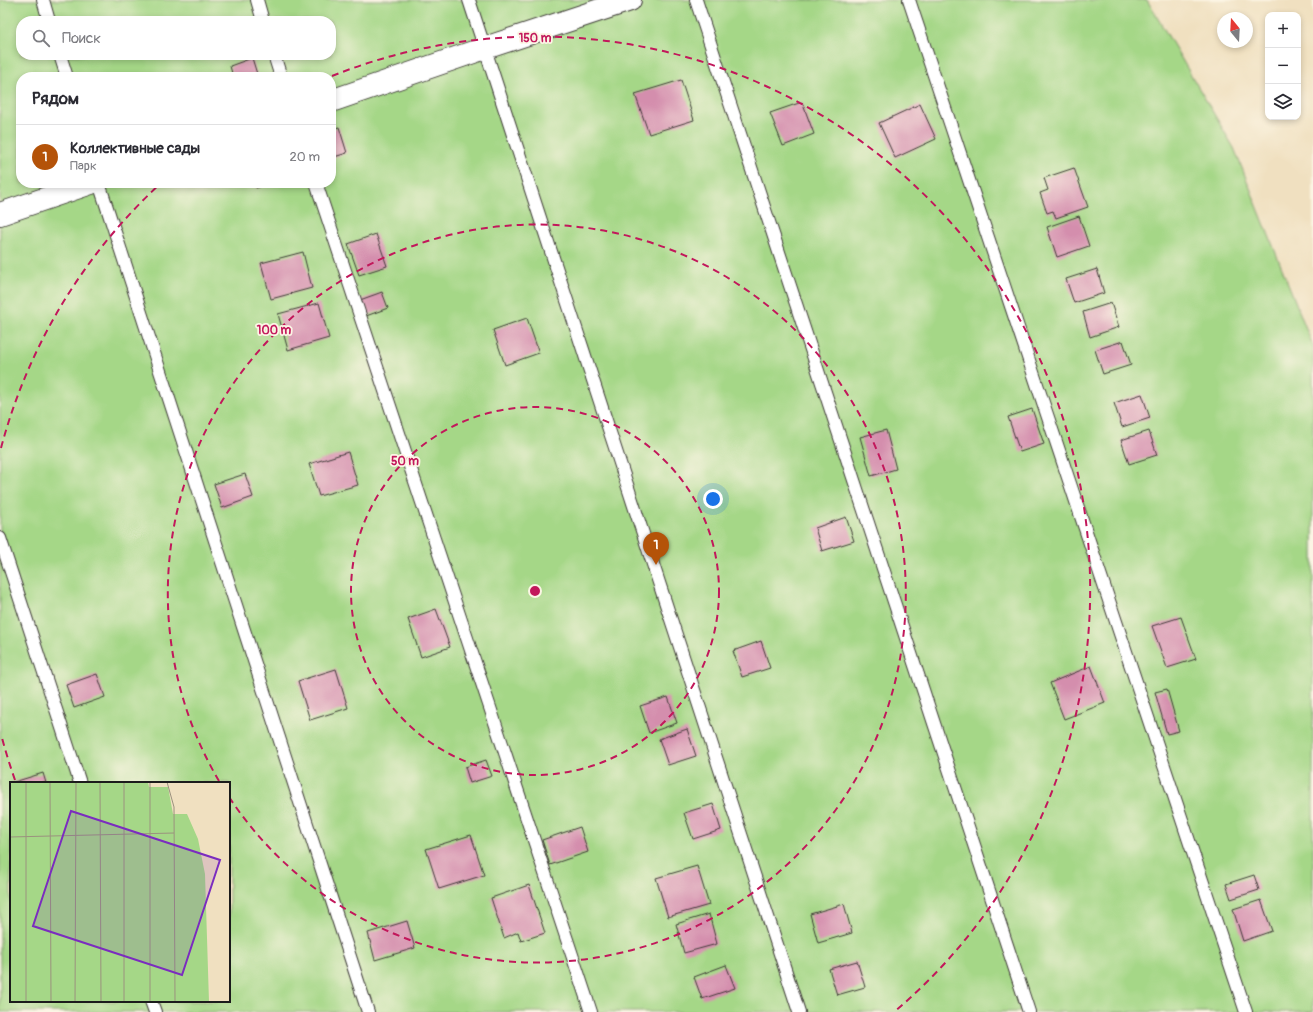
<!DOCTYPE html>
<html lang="ru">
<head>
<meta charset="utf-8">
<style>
  body { margin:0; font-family:Pangolin,sans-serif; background:#f7f7f7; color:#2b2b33 }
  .controls { position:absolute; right:12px; top:12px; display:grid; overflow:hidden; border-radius:8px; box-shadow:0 2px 6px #0003 }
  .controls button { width:36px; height:36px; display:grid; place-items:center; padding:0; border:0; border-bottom:1px solid #e1e1e2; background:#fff; color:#2b2b33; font:20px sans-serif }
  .compass { position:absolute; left:1217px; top:12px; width:36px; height:36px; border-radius:50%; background:#fff; box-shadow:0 2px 6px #0003; rotate:342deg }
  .you { position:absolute; left:713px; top:499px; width:14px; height:14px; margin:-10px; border:3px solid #fff; border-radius:50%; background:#1a73e8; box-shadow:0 0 0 6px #1a73e833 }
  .badge { display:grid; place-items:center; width:26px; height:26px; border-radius:50%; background:#b45309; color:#fff; font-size:13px; font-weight:700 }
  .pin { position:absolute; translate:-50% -33px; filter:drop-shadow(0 1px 2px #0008) }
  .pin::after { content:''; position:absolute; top:21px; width:14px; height:12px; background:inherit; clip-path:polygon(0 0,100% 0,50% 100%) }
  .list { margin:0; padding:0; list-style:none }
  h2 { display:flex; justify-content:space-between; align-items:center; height:52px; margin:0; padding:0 16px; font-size:17px }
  h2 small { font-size:13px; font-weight:400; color:#7c7c81 }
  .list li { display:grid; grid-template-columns:26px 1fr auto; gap:12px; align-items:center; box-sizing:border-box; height:64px; padding:0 16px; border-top:1px solid #e1e1e2 }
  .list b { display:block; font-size:15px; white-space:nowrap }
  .list p { margin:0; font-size:13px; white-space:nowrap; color:#7c7c81 }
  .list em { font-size:13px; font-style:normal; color:#7c7c81 }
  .icon { flex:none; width:22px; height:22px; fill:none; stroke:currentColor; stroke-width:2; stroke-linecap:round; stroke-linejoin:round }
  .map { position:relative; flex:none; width:1313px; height:1012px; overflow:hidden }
  .search { position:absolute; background:#fff; box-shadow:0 2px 6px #0003; left:16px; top:16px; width:320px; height:44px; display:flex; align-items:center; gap:10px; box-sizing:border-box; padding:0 14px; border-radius:16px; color:#7c7c81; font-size:15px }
  .panel { position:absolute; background:#fff; box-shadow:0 2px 6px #0003; left:16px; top:72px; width:320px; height:116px; border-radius:16px }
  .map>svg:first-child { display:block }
</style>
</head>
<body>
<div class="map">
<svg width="1313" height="1012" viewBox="0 0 1313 1012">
  <rect width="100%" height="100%" fill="#fcf5e5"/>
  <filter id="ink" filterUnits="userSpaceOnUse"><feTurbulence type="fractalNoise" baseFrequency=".025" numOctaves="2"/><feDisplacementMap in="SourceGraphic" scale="8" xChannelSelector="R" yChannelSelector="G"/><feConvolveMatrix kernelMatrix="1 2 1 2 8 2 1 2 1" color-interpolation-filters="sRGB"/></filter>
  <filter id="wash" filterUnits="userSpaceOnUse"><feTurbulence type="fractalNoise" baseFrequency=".012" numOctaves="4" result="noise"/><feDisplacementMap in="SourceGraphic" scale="16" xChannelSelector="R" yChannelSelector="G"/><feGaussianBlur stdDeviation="0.9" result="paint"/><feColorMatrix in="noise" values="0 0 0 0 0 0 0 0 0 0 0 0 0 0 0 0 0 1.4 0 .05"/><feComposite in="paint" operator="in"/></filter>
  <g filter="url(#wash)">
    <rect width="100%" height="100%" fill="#f0e0c0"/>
    <path fill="#a5d787" stroke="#607a52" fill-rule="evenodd" d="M0 0H1147L1234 148 1313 346V1012H0ZM21 21H331V55H21ZM21 77H331V183H21ZM11 783H229V1001H11Z"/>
    <g id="blocks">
      <g fill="#d48ead">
        <polygon points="252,58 257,74 249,77 233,77 230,66"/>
        <polygon points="681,80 694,120 649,134 635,94"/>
        <polygon points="802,102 814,134 783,146 770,113"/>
        <polygon points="920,104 936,139 895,158 879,123"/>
        <polygon points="339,127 347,153 331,158 331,129"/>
        <polygon points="1074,168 1088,207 1056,218 1053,211 1047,213 1040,193 1048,190 1044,178"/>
        <polygon points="254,183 272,183 256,188"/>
        <polygon points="1079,216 1089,246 1057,257 1047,227"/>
        <polygon points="376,234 387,266 359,275 348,244"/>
        <polygon points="303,252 312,288 271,299 261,263"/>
        <polygon points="1097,269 1104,293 1074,303 1066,279"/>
        <polygon points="382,292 388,308 366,316 360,300"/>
        <polygon points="319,303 329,338 288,350 278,314"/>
        <polygon points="1111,303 1119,327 1090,337 1083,312"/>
        <polygon points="527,318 539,353 505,365 493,330"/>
        <polygon points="1123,341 1131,365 1103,374 1095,350"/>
        <polygon points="1142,394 1150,418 1122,427 1114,403"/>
        <polygon points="1032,409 1044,444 1020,452 1008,417"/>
        <polygon points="886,430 896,469 871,476 860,437"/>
        <polygon points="1149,431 1157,455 1129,464 1121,440"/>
        <polygon points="348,452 358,485 319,496 309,464"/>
        <polygon points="245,474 253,497 222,508 214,484"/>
        <polygon points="846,517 854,541 822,551 815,528"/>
        <polygon points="436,609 450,647 421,657 408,619"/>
        <polygon points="1181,617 1196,659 1167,668 1152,626"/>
        <polygon points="761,641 770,668 742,677 733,651"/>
        <polygon points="1091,666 1105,703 1064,719 1050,683"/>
        <polygon points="336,669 348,708 310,720 298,681"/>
        <polygon points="97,674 105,697 74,708 66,685"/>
        <polygon points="1167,689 1179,731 1167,734 1155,692"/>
        <polygon points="668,697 677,723 649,733 640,706"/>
        <polygon points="687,729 696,756 668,765 659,739"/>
        <polygon points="486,760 492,776 470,783 465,767"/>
        <polygon points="43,773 46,783 11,783"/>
        <polygon points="713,804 721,830 693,839 684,813"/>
        <polygon points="580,827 588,852 550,865 542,840"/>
        <polygon points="471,835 484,875 439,889 426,849"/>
        <polygon points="697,866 709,905 668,917 656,878"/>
        <polygon points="1254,875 1259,890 1231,899 1226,884"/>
        <polygon points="529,885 545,933 521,941 518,932 504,938 491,898"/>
        <polygon points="1261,900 1272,931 1243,941 1233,909"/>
        <polygon points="844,904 852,933 818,943 810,914"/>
        <polygon points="709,914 717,944 684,953 676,924"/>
        <polygon points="407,921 415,948 375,960 368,933"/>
        <polygon points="857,961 865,987 837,995 829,969"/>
        <polygon points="726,965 735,988 702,999 694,977"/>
      </g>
    </g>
  </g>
  <g filter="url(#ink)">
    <use href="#blocks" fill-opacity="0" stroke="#3c3935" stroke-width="1"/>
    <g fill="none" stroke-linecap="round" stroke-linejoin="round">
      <defs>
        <g id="service">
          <polyline points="43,0 49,21"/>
          <polyline points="257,0 263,21"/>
          <polyline points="469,0 799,1012"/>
          <polyline points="696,0 1029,1012"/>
          <polyline points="909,0 1246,1012"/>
          <polyline points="60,55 67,77"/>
          <polyline points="274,55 281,77"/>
          <polyline points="99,183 368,1012"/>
          <polyline points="316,183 591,1012"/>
          <polyline points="0,538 80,783"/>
          <polyline points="151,1001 155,1012"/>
        </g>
        <g id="minor">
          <polyline points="331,101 485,48 630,0"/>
          <polyline points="0,214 91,183"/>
        </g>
      </defs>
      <use href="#service" stroke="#3c3935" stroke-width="14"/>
      <use href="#minor" stroke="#3c3935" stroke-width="24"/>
      <use href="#service" stroke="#fff" stroke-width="12"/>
      <use href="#minor" stroke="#fff" stroke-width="22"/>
    </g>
  </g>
  <g fill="none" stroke="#c2185b" stroke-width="2" stroke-dasharray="7 5">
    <circle cx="535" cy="591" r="184"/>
    <path d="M219 781A369 369 0 1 1 229 797"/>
    <path d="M15 780A553 553 0 0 1 1 734M1 448A553 553 0 0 1 161 183M332 76A553 553 0 0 1 894 1012"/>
  </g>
  <g transform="translate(10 782)">
    <rect width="220" height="220" fill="#f0e0c0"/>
    <path d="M0 0H138L139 5H158L163 32H177L188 57 195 92 199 220H0Z" fill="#a5d787"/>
    <path fill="none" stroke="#9b927e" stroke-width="1" d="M16 0V220M40 0 41 220M90 0 91 220M114 0V220M157 0 164 25 165 220M0 55 164 51M65 220 66 0M140 220V0"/>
    <path fill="#7b2cbf" fill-opacity="0.15" stroke="#7b2cbf" stroke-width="2" d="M61 29 210 78 172 193 23 144Z"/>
    <rect width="220" height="220" fill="none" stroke="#1c1c1c" stroke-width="2"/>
  </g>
  <circle cx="535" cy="591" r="6" fill="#c2185b" stroke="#fcf5e5" stroke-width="2"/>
  <g font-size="12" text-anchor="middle" font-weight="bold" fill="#c2185b" stroke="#fcf5e5" stroke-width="3.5" stroke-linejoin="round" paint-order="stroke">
    <text x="535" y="42">150 m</text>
    <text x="274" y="334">100 m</text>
    <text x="405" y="465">50 m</text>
  </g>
</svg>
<div class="controls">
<button>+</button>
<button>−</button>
<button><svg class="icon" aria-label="layers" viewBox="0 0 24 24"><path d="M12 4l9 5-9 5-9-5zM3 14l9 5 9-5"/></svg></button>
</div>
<svg class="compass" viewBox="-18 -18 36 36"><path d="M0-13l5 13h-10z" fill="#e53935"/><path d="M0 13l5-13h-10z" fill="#7c7c81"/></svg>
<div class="you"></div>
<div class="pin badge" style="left:656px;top:565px">1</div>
<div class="search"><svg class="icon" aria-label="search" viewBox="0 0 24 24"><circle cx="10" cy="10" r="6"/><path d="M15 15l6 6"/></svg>Поиск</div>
<section class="panel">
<h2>Рядом<small></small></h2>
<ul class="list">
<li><span class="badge">1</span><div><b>Коллективные сады</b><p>Парк</p></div><em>20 m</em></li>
</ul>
</section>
</div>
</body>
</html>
